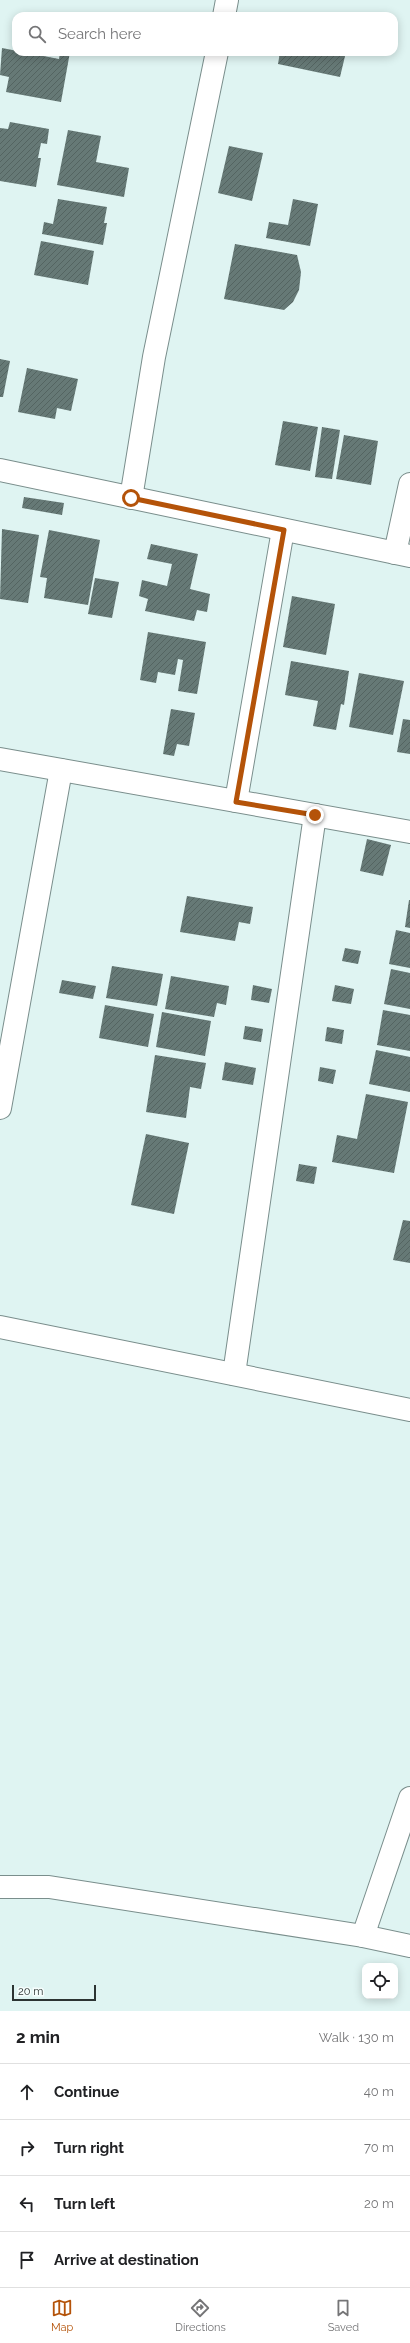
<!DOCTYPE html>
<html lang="en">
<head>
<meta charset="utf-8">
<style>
  body { margin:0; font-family:Raleway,sans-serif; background:#f6f6f6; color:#202124 }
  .controls { position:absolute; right:12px; bottom:12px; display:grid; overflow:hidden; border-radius:8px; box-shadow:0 2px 10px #0003 }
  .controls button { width:36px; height:36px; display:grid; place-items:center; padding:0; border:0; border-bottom:1px solid #e0e0e0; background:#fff; color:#202124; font:20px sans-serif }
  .scale { position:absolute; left:12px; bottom:10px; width:84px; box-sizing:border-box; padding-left:4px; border:2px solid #2c3433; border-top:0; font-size:11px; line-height:14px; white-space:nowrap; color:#2c3433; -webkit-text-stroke:3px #f6fefd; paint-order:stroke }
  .stop { position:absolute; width:12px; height:12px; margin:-9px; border:3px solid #b45309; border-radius:50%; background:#fff }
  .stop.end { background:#b45309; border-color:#fff; box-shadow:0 1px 4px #0008 }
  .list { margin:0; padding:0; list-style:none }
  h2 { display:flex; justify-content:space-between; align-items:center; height:52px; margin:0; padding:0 16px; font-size:17px }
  h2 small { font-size:13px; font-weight:400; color:#757577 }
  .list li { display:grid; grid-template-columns:26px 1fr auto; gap:12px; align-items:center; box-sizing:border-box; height:56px; padding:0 16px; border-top:1px solid #e0e0e0 }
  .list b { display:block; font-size:15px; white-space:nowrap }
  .list em { font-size:13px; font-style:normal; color:#757577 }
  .icon { flex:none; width:22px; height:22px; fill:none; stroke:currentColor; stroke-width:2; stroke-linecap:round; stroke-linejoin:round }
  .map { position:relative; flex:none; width:410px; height:2011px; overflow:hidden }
  .search { position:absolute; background:#fff; box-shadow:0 2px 10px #0003; left:12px; right:12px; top:12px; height:44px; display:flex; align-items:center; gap:10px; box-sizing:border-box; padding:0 14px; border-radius:12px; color:#757577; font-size:15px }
  .sheet { height:276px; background:#fff }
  nav { display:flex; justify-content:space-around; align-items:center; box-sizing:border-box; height:56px; border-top:1px solid #e0e0e0; background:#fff; font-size:11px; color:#757577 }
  nav a { display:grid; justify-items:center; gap:2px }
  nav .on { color:#b45309 }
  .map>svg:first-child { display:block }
</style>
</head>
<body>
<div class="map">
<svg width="410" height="2011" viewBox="0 0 410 2011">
  <defs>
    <pattern id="building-hatch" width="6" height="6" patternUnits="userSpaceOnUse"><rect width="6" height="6" fill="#667976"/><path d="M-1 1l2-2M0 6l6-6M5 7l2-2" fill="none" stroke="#546461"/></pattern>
  </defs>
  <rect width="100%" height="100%" fill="#dff4f2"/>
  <g fill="url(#building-hatch)">
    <polygon points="2,48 59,59 60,52 70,52 61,102 6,92 9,77 0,75"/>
    <polygon points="280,52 346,52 340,77 278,64"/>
    <polygon points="10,122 49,129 47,144 41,143 38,158 41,158 36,187 0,181 0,128 8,129"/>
    <polygon points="68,130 101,136 96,162 129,168 124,197 57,185"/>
    <polygon points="229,146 263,153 252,201 218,193"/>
    <polygon points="58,199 107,207 104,223 107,223 103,245 42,234 44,222 53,224"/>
    <polygon points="293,199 318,204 310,246 266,238 269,222 288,225"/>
    <polygon points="41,241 94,251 88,285 34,275"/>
    <polygon points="235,244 297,255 301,272 299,290 293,302 284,310 224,299"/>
    <polygon points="0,359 10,361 3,397 0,397"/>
    <polygon points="27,368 78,379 71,411 57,408 55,419 18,412"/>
    <polygon points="283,421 318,427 310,471 275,465"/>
    <polygon points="322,427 340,430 332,479 315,477"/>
    <polygon points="344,435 378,441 371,485 336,479"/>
    <polygon points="24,497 64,503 62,515 22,508"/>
    <polygon points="2,529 39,535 28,603 0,599"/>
    <polygon points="49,530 100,540 88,605 44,598 47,578 40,577"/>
    <polygon points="151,544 198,554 190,589 210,594 207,612 197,610 194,621 145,611 148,599 139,596 142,580 167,586 172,564 147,559"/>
    <polygon points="95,578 119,582 112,618 88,614"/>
    <polygon points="292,596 335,604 326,655 283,647"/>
    <polygon points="148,632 206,642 197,694 178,691 183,660 178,659 175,675 158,672 156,683 140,680"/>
    <polygon points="291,661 349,671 344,705 341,704 336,730 313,726 318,701 285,695"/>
    <polygon points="359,673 404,681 393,735 349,727"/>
    <polygon points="171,709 195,713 189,746 177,744 174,756 163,754"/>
    <polygon points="403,719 410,720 410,754 397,752"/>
    <polygon points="367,839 391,845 383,876 360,871"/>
    <polygon points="187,896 253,907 250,924 239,922 235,941 180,932"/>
    <polygon points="409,900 410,900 410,928 405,927"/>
    <polygon points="396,930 410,933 410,968 389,964"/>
    <polygon points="345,948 361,951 358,964 342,961"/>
    <polygon points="112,966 163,974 157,1006 106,998"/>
    <polygon points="391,969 410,973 410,1009 384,1004"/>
    <polygon points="171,976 229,986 226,1005 217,1003 214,1017 165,1009"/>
    <polygon points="62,980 96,986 93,999 59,993"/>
    <polygon points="253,985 272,989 269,1003 251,1000"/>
    <polygon points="335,985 354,989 351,1004 332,1001"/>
    <polygon points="105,1005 154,1014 148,1047 99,1038"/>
    <polygon points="383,1010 410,1015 410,1051 377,1045"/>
    <polygon points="162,1012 211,1021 205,1056 156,1047"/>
    <polygon points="245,1026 263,1029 261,1042 243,1039"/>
    <polygon points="327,1027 344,1030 342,1044 325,1041"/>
    <polygon points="376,1050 410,1057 410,1092 369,1084"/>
    <polygon points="155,1055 206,1063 201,1089 190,1087 186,1118 146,1112"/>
    <polygon points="225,1062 256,1068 253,1085 222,1080"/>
    <polygon points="320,1067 336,1070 333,1084 318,1081"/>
    <polygon points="366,1094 408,1102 394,1173 332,1162 337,1135 357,1139"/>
    <polygon points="146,1134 189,1143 174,1214 131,1205"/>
    <polygon points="299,1164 317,1167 314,1184 296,1181"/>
    <polygon points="403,1220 410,1221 410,1263 393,1260"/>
  </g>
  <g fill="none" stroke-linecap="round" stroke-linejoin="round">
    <defs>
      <g id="street">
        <polyline points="224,16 227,0"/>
        <polyline points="0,470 410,556"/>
        <polyline points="131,498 154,357 217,52"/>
        <polyline points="395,553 410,484"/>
        <polyline points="0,759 410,832"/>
        <polyline points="236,801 283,530"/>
        <polyline points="0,1108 61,770"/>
        <polyline points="0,1327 410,1410"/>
        <polyline points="234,1374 315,815"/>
        <polyline points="0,1887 49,1887 363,1936 410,1946"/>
        <polyline points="363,1936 410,1798"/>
      </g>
    </defs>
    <use href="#street" stroke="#7a8e8c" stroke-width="24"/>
    <use href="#street" stroke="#fff" stroke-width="22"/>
  </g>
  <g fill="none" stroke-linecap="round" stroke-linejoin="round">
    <polyline stroke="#b45309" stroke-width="5" points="131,498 284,530 236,802 315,815"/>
  </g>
</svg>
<div class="controls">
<button><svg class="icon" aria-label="locate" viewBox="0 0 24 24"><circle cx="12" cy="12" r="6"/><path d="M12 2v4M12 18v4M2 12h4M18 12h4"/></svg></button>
</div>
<div class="scale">20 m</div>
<div class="stop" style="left:131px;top:498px"></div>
<div class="stop end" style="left:315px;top:815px"></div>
<div class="search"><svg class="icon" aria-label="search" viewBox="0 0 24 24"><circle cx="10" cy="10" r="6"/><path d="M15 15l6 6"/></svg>Search here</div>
</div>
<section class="sheet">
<h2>2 min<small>Walk · 130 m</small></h2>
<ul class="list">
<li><svg class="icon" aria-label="ahead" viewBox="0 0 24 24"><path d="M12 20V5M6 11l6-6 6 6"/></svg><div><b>Continue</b></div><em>40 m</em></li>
<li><svg class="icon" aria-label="right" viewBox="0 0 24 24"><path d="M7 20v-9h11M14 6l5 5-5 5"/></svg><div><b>Turn right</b></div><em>70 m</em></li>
<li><svg class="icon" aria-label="left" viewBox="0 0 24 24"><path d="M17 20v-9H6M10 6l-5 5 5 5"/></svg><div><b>Turn left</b></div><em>20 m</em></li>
<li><svg class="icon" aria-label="arrive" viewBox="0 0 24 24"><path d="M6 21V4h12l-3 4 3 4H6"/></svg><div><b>Arrive at destination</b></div></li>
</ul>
</section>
<nav>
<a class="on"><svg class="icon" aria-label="map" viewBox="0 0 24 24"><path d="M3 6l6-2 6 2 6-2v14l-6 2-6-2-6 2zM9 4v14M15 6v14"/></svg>Map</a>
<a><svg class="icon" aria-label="directions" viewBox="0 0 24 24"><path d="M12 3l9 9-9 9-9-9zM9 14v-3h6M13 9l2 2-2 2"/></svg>Directions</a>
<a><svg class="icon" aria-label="saved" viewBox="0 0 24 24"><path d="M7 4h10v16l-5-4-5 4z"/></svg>Saved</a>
</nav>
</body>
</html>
